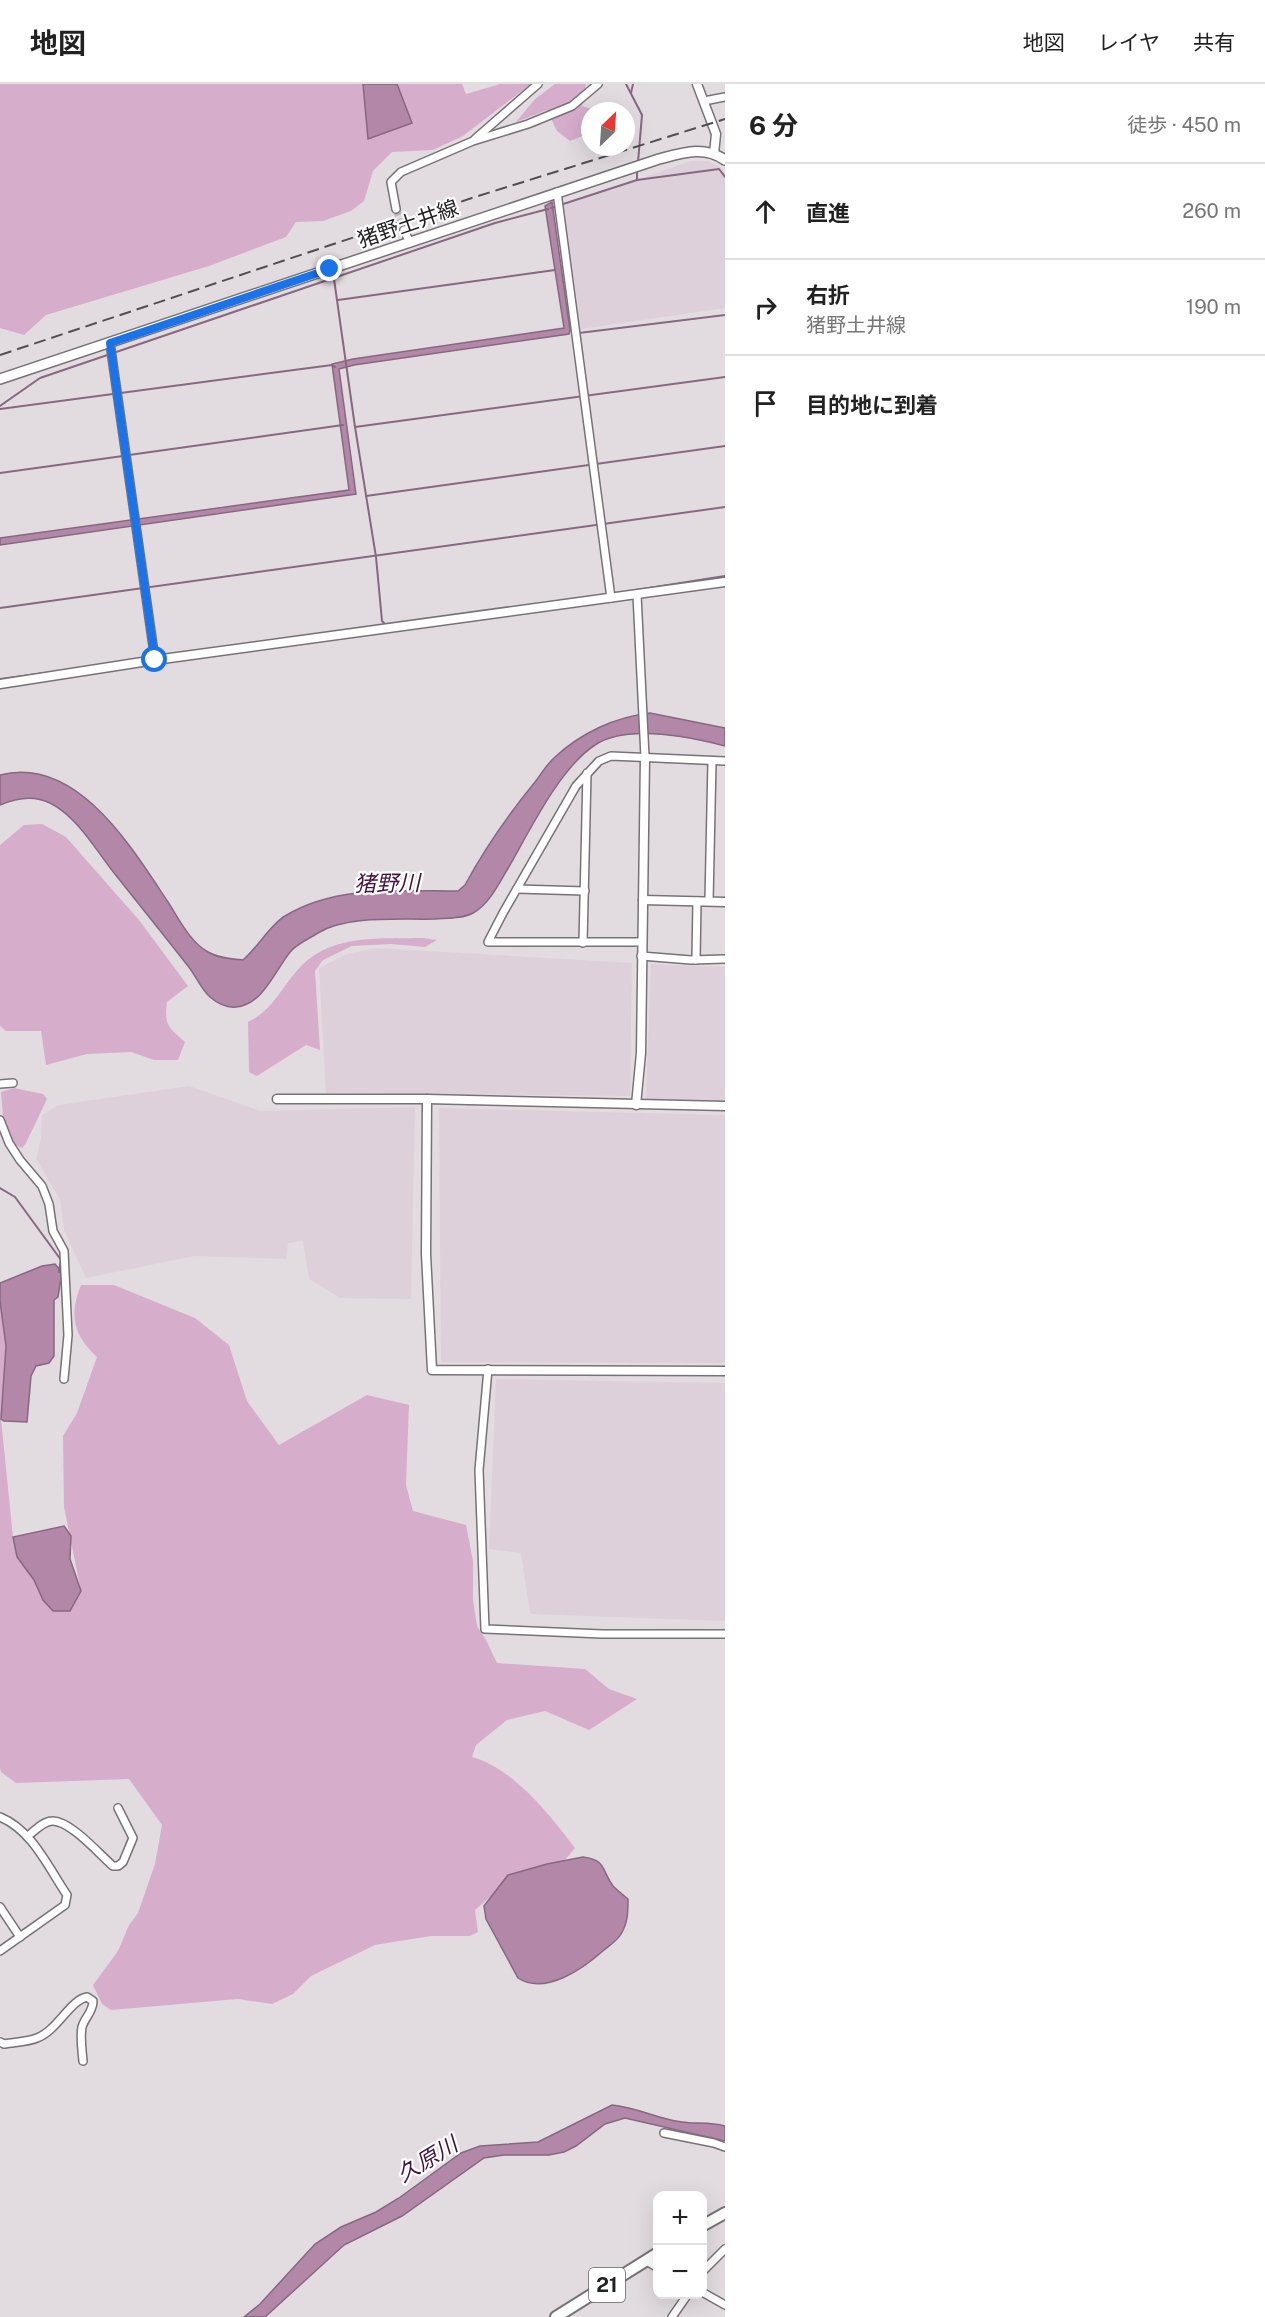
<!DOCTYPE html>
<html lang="ja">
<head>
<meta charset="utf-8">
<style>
  body { margin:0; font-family:"Public Sans","Noto Sans JP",sans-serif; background:#f2f2f2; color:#222 }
  .controls { position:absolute; right:18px; bottom:18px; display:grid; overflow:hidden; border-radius:12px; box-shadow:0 6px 24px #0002 }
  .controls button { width:54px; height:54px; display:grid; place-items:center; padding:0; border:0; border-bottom:2px solid #e0e0e0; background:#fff; color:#222; font:30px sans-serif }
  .compass { position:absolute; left:581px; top:18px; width:54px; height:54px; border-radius:50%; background:#fff; box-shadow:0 6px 24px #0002; rotate:25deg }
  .stop { position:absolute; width:18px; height:18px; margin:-14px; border:4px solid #1a73e8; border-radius:50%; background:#fff }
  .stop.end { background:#1a73e8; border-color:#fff; box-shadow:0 2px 6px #0008 }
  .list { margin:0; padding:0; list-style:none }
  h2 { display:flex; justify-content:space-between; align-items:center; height:78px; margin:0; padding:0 24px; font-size:26px }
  h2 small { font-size:20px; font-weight:400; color:#767676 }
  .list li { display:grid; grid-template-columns:39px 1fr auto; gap:18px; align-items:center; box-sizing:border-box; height:96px; padding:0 24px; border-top:2px solid #e0e0e0 }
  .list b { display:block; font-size:22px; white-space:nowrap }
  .list p { margin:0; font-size:20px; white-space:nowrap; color:#767676 }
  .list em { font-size:20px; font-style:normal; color:#767676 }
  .icon { flex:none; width:33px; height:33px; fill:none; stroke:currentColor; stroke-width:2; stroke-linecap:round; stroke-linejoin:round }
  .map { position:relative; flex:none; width:725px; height:2233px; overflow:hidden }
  header { display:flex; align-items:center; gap:36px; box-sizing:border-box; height:84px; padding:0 30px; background:#fff; border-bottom:2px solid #e0e0e0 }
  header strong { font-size:28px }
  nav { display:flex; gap:33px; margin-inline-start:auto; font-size:21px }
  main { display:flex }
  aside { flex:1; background:#fff }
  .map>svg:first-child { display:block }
</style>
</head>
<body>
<header>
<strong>地図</strong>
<nav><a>地図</a><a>レイヤ</a><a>共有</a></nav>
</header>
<main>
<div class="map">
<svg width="725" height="2233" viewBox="0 0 725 2233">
  <rect width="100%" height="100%" fill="#e2dce1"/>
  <g fill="#ddd0da">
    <polygon points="691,77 707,77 720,83 725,88 725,224 581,245 564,121"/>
    <polygon points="377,864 632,879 630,1012 326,1009 319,884 347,870"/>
    <polygon points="651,880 725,883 725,1017 646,1016"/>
    <polygon points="189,1002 260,1027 415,1023 411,1215 340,1214 309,1195 303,1157 288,1159 286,1175 195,1172 86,1194 64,1146 60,1115 36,1075 41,1055 42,1031 58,1021"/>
    <polygon points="439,1024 725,1031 725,1279 441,1278"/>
    <polygon points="496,1295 725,1299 725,1537 530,1530 521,1469 489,1465"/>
  </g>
  <g fill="#d7adcc">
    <polygon points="0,0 462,0 466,10 500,0 531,0 463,52 433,66 392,68 373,87 364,117 351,127 323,137 296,138 286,153 209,182 46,231 24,251 0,244"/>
    <polygon points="555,0 586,0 582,22 598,27 590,27 590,49 570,57 557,47 547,26 516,38 535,15"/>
    <path d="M42 740 66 753 139 836 188 902 167 918C164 941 168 943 185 958L178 976H154L131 968 87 970 46 981 41 947H6L0 942V761L24 741Z"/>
    <path d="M423 854 437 856 425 863 391 860 352 862 323 876 315 887 320 966 306 961 257 992 249 988 248 938C271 927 279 908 295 889 327 849 377 855 423 854Z"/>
    <polygon points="14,1004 43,1010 47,1015 26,1059 22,1064 15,1061 3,1032 1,1008"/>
    <path d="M81 1201H114L195 1234 229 1261 247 1317 279 1361 367 1311 409 1321 406 1401 413 1427 466 1441 473 1477V1516L477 1542 486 1556 497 1579 585 1585 609 1605 637 1615 589 1646 545 1627 507 1636 476 1661 472 1673C513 1684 550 1731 575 1764L565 1776 508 1791 497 1807 475 1826 478 1848 470 1852H431L375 1861 311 1892 293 1910 272 1920 238 1915 111 1926 102 1920 93 1901 118 1867 129 1841 138 1829 155 1780 162 1741 129 1695 16 1699 1 1688 0 1684V1217L6 1262 1 1335 13 1453 17 1473 34 1496 43 1516 81 1507 64 1423 63 1352 77 1329 97 1273C73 1251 69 1231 81 1201Z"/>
  </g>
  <g fill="#b287a8" stroke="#876880" stroke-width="1.5">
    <polygon points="363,0 397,0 412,39 368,55"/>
    <polygon points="552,118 570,246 569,250 354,281 339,285 356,410 0,461 0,454 349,406 332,280 353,275 564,244 545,122"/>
    <path d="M650 629 725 644V662C690 653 627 640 595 661 560 684 531 744 510 781 500 797 490 820 473 829 462 835 447 834 435 835 401 836 348 831 318 849 310 854 297 860 291 867 275 886 264 920 236 923 226 924 217 919 210 913 201 905 196 892 188 882 163 850 137 818 111 785 94 763 76 732 50 719 34 711 16 714 0 721V691C77 671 132 764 168 818 179 835 190 858 208 868 218 874 232 875 243 876 258 863 271 840 285 832 336 801 401 807 458 807L465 801C485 764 508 731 535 698 541 690 547 680 555 673 581 649 615 633 650 629Z"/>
    <polygon points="55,1180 62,1188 58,1213 54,1216 54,1272 49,1279 36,1282 31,1292 27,1338 4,1337 1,1335 6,1262 0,1217 0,1199 42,1182"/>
    <polygon points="64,1442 71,1452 70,1475 81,1507 70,1527 53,1527 43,1516 34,1496 17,1473 13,1453"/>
    <path d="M583 1773C607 1776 601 1786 613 1802 617 1806 623 1811 628 1815 628 1828 628 1839 621 1850 617 1857 610 1861 604 1866 584 1884 545 1912 518 1894L486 1835 484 1822 508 1791 547 1780Z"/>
    <path d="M612 2021C636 2023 658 2035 682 2038 696 2040 710 2038 725 2042V2057L625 2034 605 2040 576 2062 564 2068 549 2071H504L484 2074 402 2132 344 2161 265 2233H244L260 2220 315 2160 341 2143 376 2128 399 2114 461 2069 480 2062 538 2058Z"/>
  </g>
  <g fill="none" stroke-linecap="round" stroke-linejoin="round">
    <g stroke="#876880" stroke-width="2">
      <polyline points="626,0 642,31 638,78"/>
      <polyline points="631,9 633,0"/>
      <polyline points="637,96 719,85 725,93"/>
      <polyline points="551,124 637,96 637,86"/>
      <polyline points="334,195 355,343 376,473 382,537 386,541"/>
      <polyline points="338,216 555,186"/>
      <polyline points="579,249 725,231"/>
      <polyline points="0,322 40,294 495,139 548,125"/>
      <polyline points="0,325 332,281 335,283"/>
      <polyline points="355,343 725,293"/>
      <polyline points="129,371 343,341"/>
      <polyline points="0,389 123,372"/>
      <polyline points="366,412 725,362"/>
      <polyline points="636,506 725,492"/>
      <polyline points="0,524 725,423"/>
      <polyline points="0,595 60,587"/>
      <polyline points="0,1104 15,1113 61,1176 59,1188"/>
    </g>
    <polyline stroke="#bcb7bb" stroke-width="7" stroke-dasharray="7 3.5" stroke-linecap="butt" points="396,125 404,146"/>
    <defs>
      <g id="minor">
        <polyline points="704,17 725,13"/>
        <polyline points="475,55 538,0"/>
        <polyline points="557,108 611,514"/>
        <polyline points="396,125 391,98 401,88 473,57 528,40 572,22 598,0"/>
        <polyline points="404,146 410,159"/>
        <polyline points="110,259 155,576"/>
        <polyline points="637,511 645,673"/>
        <polyline points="517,805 585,807"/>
        <polyline points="709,817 712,677"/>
        <polyline points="641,858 488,858 503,829 576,702 599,677 611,672 725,677"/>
        <polyline points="583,859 587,689"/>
        <polyline points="641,872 691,876 725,875"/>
        <polyline points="696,876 697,817"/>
        <polyline points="0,1000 13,999"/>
        <polyline points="0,1036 9,1059 20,1076 42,1102 49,1120 53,1147 64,1167 68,1251 64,1295"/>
        <polyline points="488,1285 479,1386 485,1545 602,1550 725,1550"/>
        <path d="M0 1733C32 1746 48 1783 67 1811L65 1821 0 1867"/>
        <path d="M28 1752C34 1747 44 1737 52 1737 70 1736 100 1771 113 1782H118L123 1778 133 1754 118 1724"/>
        <polyline points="0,1823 20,1853"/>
        <path d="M0 1958 4 1960C15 1958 27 1958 37 1954 57 1947 70 1916 87 1913L93 1917C93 1928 85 1933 82 1943 80 1954 82 1966 83 1977"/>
        <polyline points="664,2049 714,2059 725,2063"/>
        <polyline points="645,2176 658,2184"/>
        <polyline points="702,2188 725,2165"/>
        <polyline points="702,2208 725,2221"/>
        <polyline points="672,2233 688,2210"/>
      </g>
      <g id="tertiary">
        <polyline points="697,0 716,50 714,70"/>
        <polyline points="0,600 155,576 725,498"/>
        <polyline points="643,816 725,818"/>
        <polyline points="277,1015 427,1015 725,1022"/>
        <polyline points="427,1015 426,1170 432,1286 725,1287"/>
        <polyline points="636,1021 641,969 645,673"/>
      </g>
      <path id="secondary" d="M0 295 659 75C682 69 704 61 725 76"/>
      <g id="primary">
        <polyline points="702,2142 725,2129"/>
        <polyline points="556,2233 658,2169"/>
      </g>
    </defs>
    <use href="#minor" stroke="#787276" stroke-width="10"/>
    <use href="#tertiary" stroke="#787276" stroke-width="11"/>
    <use href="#secondary" stroke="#787276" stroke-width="12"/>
    <use href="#primary" stroke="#787276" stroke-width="14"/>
    <use href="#minor" stroke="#fff" stroke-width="7"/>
    <use href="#tertiary" stroke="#fff" stroke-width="8"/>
    <use href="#secondary" stroke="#fff" stroke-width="9"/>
    <use href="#primary" stroke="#fff" stroke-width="10"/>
    <polyline stroke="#514e50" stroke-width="2" stroke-dasharray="12 6" stroke-linecap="butt" points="0,271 475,113 725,35"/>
  </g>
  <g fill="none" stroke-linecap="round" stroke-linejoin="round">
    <polyline stroke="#1a73e8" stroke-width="8" points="155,576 110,259 330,185"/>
  </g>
  <g text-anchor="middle" stroke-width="4.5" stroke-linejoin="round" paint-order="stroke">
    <rect fill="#fff" stroke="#656464" stroke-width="1.5" x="589" y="2184" width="36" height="34" rx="4.5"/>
    <g font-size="20" font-weight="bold" fill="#232122">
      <text x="607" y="2208">21</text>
    </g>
    <g font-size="21" fill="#232122" stroke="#fff">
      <text transform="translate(408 140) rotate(-19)" y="7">猪野土井線</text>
    </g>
    <g font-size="22" font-style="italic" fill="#47123e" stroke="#fff">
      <text transform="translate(387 799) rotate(-1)" y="8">猪野川</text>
      <text transform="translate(427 2075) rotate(-31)" y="8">久原川</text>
    </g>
  </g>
</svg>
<div class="controls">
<button>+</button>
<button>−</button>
</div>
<svg class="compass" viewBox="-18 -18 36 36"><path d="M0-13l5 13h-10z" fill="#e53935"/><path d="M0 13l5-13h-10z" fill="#767676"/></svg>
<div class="stop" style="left:155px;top:576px"></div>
<div class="stop end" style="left:330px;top:185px"></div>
</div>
<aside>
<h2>6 分<small>徒歩 · 450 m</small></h2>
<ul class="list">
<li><svg class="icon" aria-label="ahead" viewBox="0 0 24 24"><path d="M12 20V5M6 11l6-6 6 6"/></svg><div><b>直進</b></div><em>260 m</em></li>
<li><svg class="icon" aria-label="right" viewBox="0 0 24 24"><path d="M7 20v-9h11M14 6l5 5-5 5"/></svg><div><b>右折</b><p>猪野土井線</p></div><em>190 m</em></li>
<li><svg class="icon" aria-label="arrive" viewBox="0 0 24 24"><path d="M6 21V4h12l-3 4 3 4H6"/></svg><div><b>目的地に到着</b></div></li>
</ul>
</aside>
</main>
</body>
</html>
